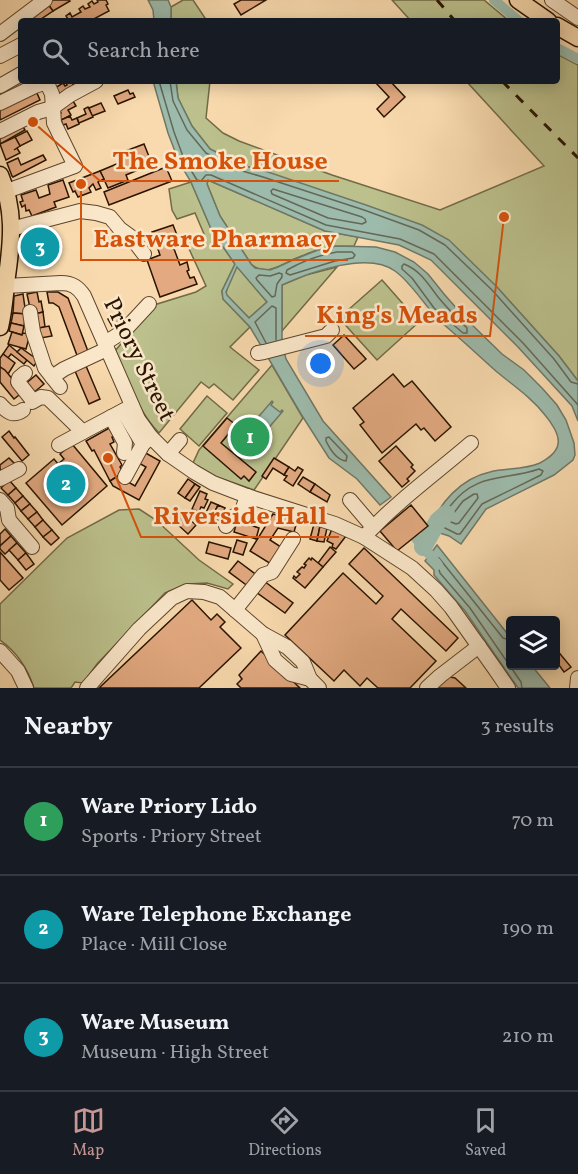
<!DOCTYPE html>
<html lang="en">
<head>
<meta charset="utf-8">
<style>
  body { margin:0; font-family:Vollkorn,serif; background:#242831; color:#f1f3f6 }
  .controls { position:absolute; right:18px; bottom:18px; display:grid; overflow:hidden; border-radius:6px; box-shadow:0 3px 15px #0003 }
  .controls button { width:54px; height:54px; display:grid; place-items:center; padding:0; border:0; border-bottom:2px solid #363941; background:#171b24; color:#f1f3f6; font:30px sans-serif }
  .you { position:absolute; left:321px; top:364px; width:21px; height:21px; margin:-15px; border:4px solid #fff; border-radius:50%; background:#1a73e8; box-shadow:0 0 0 9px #1a73e833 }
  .badge { display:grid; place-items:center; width:39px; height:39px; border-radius:50%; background:#c59692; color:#fff; font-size:20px; font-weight:700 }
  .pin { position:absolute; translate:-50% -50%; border:3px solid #fff; box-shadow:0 2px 6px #0006 }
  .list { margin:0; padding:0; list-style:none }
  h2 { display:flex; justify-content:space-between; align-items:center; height:78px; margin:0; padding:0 24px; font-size:26px }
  h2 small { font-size:20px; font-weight:400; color:#9ea1a6 }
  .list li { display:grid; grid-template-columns:39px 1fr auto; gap:18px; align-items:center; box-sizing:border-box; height:108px; padding:0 24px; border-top:2px solid #363941 }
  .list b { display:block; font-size:22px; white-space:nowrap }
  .list p { margin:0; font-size:20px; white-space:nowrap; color:#9ea1a6 }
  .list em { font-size:20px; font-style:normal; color:#9ea1a6 }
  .icon { flex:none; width:33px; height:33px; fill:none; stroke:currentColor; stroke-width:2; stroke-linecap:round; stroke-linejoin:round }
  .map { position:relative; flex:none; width:578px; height:688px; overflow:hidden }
  .search { position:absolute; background:#171b24; box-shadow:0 3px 15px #0003; left:18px; right:18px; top:18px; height:66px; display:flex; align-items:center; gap:15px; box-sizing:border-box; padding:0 21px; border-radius:6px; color:#9ea1a6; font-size:22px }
  .sheet { height:402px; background:#171b24 }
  nav { display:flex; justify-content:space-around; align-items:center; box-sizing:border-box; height:84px; border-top:2px solid #363941; background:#171b24; font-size:16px; color:#9ea1a6 }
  nav a { display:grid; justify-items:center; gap:3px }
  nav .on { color:#c59692 }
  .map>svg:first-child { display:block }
</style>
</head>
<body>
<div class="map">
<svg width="578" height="688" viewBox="0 0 578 688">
  <rect width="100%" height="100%" fill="#f8daae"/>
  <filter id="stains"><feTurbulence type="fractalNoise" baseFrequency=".00333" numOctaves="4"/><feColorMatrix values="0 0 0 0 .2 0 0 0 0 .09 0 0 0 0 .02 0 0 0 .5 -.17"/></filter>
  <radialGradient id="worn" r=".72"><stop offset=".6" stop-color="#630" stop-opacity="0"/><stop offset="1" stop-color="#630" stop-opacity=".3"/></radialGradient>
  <g fill="#bbc08c" stroke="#726a46" stroke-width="1.5">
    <polygon points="183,0 193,0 207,21 171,21 171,7"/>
    <polygon points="392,0 484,0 509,21 411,21"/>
    <polygon points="557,54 578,65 578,381 559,356 496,286 265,171 241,165 210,149 192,126 178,98 176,81 210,81 206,118 223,133 239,141 332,175 440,210 544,166 466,81 557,81"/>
    <path d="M208 180 325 231 358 237 354 246C341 246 329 246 317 250 309 253 302 256 294 259 281 265 265 277 251 264L220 216 207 184Z"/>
    <path d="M191 182 212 231 235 264 222 291 223 299 250 327 230 347 259 370 233 400 214 384 209 388 201 382 159 433C138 412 127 378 115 351L154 305 196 292 206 286 185 240 204 234 195 213 177 219 172 210 169 189Z"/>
    <polygon points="237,266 267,302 249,318 226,295 227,287"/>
    <polygon points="337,267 282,331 282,285 306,275"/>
    <polygon points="382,280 419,322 377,360 339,318"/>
    <polygon points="272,365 303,418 254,490 214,476 193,463 199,450"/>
    <polygon points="207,396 227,413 199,446 180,429"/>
    <path d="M139 509 156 520 199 560 233 584 228 589 207 583 187 584 165 593 97 664 83 683 75 682 71 688H34C28 669 17 652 0 640V604L67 538 119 510Z"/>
  </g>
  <g fill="#9dbbac" stroke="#6f7867" stroke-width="1.5" fill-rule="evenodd">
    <polygon points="148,0 168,0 171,7 171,21 154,21 153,10"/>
    <path d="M153 81H176L178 98 192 126 210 149 241 165 265 171 366 205 422 225 449 240 496 286 559 356 578 381V421L572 406 518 347 431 260 399 245 325 231 208 180 207 184 220 216 251 264 255 268 270 270 278 267 293 260 318 250 336 246 376 247 395 252 414 262 428 274 444 294 465 318 502 354 524 370 542 388 557 405 566 420 574 443 575 455 573 460 554 475 486 509 461 544 449 536 437 532 433 534 430 530C438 503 462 478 490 472 506 468 524 470 540 463 547 459 557 453 558 444 560 435 551 422 545 415 532 398 514 386 497 372 479 356 461 339 442 323 426 308 412 283 395 271 368 251 310 272 282 285V343L286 359 323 421 391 497 380 505 357 479 329 458 301 414 250 327 223 299 222 291 235 264 212 231 191 182 179 162 168 133ZM237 267 267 302 249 318 227 295 226 292Z"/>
    <polygon points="272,401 273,402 271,405 280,412 282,410 283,411 254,445 256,448 255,449 239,434 242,436"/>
    <polygon points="437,545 510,637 510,666 532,666 550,688 518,688 465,611 434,575 434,570 425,561"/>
  </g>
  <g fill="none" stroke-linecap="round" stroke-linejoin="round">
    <g stroke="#646856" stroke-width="1.5">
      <polyline points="159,81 174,132 184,159 197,180 201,181 206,175 211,175 326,225 400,239 434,254 523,343 578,405"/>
      <polyline points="170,81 173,101 187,130 206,153 239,170 263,177 364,210 419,230 445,245 492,290 554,359 571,382 578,384"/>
      <polygon points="273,189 362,217 365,219 366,222 362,224 328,218 272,194 271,191"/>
      <path d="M337 252H352L355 255 353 258 335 261 290 275 286 273 287 270C303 261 319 255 337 252Z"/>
      <path d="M404 264C420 270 428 284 438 297 447 308 457 318 467 328V333H463L434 308 412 278 402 269V266Z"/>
      <polygon points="279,273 282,274 282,277 277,284 275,296 272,297 257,280 256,278 259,275 270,276"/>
      <polyline points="266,343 255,322 272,306 276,308 276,340"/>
      <path d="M329 437 347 456 346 461C336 460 330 449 326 441V438Z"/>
      <path d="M539 469 543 471 541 475 482 504 460 534H457L439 525C440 517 446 511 451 505 477 472 504 481 539 469Z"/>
      <polygon points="474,494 477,494 478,498 459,523 456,524 451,522 450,518 463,501"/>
      <polyline points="510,640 503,638 439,558 435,557 434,561 438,566 440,573 470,608 521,682 522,688"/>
    </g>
    <g stroke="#9dbbac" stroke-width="10">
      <polyline points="494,0 519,21"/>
      <polyline points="557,48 578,59"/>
      <polyline points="406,526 438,565"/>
    </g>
    <polyline stroke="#9dbbac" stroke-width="18" points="423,547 438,521 446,514"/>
  </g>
  <g fill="#e3aa81" stroke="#2a1400" stroke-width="1.5">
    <polygon points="50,0 69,0 70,1 53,11 47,3"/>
    <polygon points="97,0 106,0 108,4 106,5 109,11 90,21 65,21 68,19 66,16 70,13 72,17 81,12 79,9 83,6 85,9 90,7 88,4 92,1 94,4 98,2"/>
    <polygon points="241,0 266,0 241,15 234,4"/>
    <polygon points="47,3 53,11 38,21 32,21 29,16"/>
    <polygon points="71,81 75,88 60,98 55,88 63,83 65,86 67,85 66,83"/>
    <polygon points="376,81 390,81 405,97 384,117 377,109 389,97 375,82"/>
    <polygon points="128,90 130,94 133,93 135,97 118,104 114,96"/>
    <polygon points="36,91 40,100 0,120 0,109"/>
    <polygon points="73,101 76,106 68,110 71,115 60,121 57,115 61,113 58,108 67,105"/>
    <polygon points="101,103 105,111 92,116 89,108"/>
    <polygon points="88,107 93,117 79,123 77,118 86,114 84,109"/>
    <polygon points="70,116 72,120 77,118 79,124 68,129 66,124 63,125 61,120"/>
    <polygon points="22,125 25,130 0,144 0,133"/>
    <polygon points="27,131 32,140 20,146 15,137"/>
    <polygon points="15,137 20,146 14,150 17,148 20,153 6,160 0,144"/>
    <polygon points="144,144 152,164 126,175 128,180 108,188 100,171 119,163 118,159 120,158 118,154"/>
    <polygon points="43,155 46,160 13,177 12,176 7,163 18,158 21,165"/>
    <polygon points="166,167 172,181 109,205 104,192"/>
    <polygon points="100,171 104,179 98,182 101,188 96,190 93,184 89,188 91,192 78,197 75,191 73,192 69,183"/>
    <polygon points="63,180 69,197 54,202 56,207 32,216 29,210 26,211 25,205 22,207 20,202 23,201 21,195 36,190 39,198 50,194 48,185"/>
    <polygon points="173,225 177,235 170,238 180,265 187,262 189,270 187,271 190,278 194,277 197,284 160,297 147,260 160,255 152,232"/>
    <polygon points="35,231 38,239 49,235 54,254 36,260 34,256 32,257 23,239 30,234 29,233"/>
    <polygon points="37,292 39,302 41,301 43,312 35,314 30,308 27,294"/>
    <polygon points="47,292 58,292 68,298 89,354 78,358 59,307 53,303 49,303"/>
    <polygon points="23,294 25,308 25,314 13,313 14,296"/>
    <polygon points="43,312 45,327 38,328 35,314"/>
    <polygon points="13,313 26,314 24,326 11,323"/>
    <polygon points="117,313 122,323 115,327 114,325 112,326 108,319"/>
    <polygon points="11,323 24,326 22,335 9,331"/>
    <polygon points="49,326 52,336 41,338 39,328"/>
    <polygon points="12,332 22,335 23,333 30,334 26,349 8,344"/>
    <polygon points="344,335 366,359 354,369 333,345"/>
    <polygon points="9,345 27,360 24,364 11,354 8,358 3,354"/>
    <polygon points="21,348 38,360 34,366 17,352"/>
    <polygon points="3,354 15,363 8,374 0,367 0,358"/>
    <polygon points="86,366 100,399 89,404 75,371"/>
    <polygon points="0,367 5,370 23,392 14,399 0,382"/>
    <polygon points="393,374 404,387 412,381 451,427 435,441 424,428 421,430 416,424 382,453 360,425 364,422 353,408"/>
    <polygon points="36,375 44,384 32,394 24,385"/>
    <polygon points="227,418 236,425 221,443 256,472 249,481 244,476 241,479 203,446"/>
    <polygon points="111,427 116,435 112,437 114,442 110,444 122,465 120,467 122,471 118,476 110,481 94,450 92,451 86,441"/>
    <polygon points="9,431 14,438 15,437 29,455 22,461 2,437"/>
    <polygon points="72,444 107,486 62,525 26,483 54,459 58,464 64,459 60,454"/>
    <polygon points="396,446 413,465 411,467 415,471 407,479 409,481 402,487 379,461"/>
    <polygon points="142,451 160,461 139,500 113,486 110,481 118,476 135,486 146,467 137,462"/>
    <polygon points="9,458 15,464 3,473 0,469 0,465"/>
    <polygon points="274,458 289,467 284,475 273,468 266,479 262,476"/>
    <polygon points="289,467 295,471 298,467 303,470 293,486 284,480 287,476 284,475"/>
    <polygon points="303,477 315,484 310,492 298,484"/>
    <polygon points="188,479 195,484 185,498 178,493"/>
    <polygon points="9,480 16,488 8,495 1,488"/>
    <polygon points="195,484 200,487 190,501 185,498"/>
    <polygon points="315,484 330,495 327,502 310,492"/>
    <polygon points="16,488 23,496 15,503 8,495"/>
    <polygon points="200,491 207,494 205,499 208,500 204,508 201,507 199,512 192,509"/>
    <polygon points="23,496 30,504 21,511 15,503"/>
    <polygon points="211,502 218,505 210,522 203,519"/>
    <polygon points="30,504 37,512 28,519 21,511"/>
    <polygon points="218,505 225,508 219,521 212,518"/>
    <polygon points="411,505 428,526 397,551 380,531"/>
    <polygon points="37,512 43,520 35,527 28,519"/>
    <polygon points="182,513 196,525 188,534 175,522"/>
    <polygon points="273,514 297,521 294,532 278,528 270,540 281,547 271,564 250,551"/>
    <polygon points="43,520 52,530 43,537 35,527"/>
    <polygon points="237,521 259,528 256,539 234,532"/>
    <polygon points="314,524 320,526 317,541 310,539"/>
    <polygon points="320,526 327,528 324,542 317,541"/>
    <polygon points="5,529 11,536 0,546 0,534"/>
    <polygon points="332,529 345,535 346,536 336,549 332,547 333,544 327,541"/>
    <polygon points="52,530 59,538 51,545 43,537"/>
    <polygon points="11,536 17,543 5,554 0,549 0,546"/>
    <polygon points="237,540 247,543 243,555 233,552"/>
    <polygon points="209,542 231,548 228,559 206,553"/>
    <polygon points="17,543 26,553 18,560 9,550"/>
    <polygon points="330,547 336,552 323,567 318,563"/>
    <polygon points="364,548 458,638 446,651 401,609 392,619 436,661 410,688 378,688 367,678 360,686 344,670 334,681 285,635 343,573 376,604 383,596 349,564"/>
    <polygon points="0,552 23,578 9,590 0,580"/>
    <polygon points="26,553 34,564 26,570 18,560"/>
    <polygon points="309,558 311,560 312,558 323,567 305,588 293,578 294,576 296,578 300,574 297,572 302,567 304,568 306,565 304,564"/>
    <polygon points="238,561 258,576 249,587 229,572"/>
    <polygon points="264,581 293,603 285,613 256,592"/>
    <polygon points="192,600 211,620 217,614 225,622 220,627 241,648 199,688 99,688"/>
    <polygon points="556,649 571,667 564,672 556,661"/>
    <polygon points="261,651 300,688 241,688 237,684 242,679 239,675"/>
    <polygon points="445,676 455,678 466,688 434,688"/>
  </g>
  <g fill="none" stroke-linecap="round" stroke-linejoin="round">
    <defs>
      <g id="minor">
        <polyline points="552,0 578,18"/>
        <polyline points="0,34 45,0"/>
        <polyline points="0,56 21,45"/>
        <polyline points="0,86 21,74"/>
        <polyline points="0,103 35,86 47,82"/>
        <polyline points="0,131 38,112 52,108 70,95 96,81"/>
        <polyline points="7,191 75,166 54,123 52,94 46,81"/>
        <polyline points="11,229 80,211 96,213 110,217 120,229 131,237 144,254"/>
        <path d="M6 286 61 283C72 283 78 287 84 296L138 419 151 437 168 454 194 472 213 483 247 496 335 524 364 537 412 568 436 590 451 607 495 669 508 688"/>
        <polyline points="30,312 33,332 45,368 60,387"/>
        <polyline points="105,343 124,331 149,304"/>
        <polyline points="258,353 264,352 326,336 332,330"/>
        <polyline points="25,373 19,378 18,382 33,401"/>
        <polyline points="52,377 64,369 107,349"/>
        <polyline points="32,402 41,397 48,398 83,432 132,406"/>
        <path d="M0 404C7 412 13 417 23 410"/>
        <polyline points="123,411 143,444"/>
        <polyline points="111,417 125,443 124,453"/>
        <polyline points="59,445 83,432"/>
        <polyline points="168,454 180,440"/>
        <polyline points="125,477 143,444 151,437"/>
        <polyline points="0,479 19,469"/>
        <polyline points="0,500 7,508 9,520 32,547"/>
        <polyline points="350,500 373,527"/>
        <polyline points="226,526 233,517 241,512 243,508 247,496"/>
        <path d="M364 537C396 502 435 474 471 443"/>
        <polyline points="235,610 263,575 272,572 293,539"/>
        <polyline points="263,634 275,660 291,674 310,679"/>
        <polyline points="0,651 18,671 26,688"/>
        <polyline points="87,688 139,629 172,598 187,591 204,592 220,597 263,634 287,647 303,662 310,679 319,688"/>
        <polyline points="427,688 440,676 479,646"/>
        <polyline points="577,688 578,678"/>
      </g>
      <g id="major">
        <polyline points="518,0 548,21"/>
        <polyline points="557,26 578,38"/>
        <path d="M0 175C15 209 12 240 7 276 5 293 4 310 0 327"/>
      </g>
    </defs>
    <use href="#minor" stroke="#5e462c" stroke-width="16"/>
    <use href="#major" stroke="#2a1400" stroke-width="19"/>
    <use href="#minor" stroke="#fae7ca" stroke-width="14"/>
    <use href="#major" stroke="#f8daae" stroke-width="16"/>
    <g stroke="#2a1400" stroke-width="3" stroke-dasharray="10 10" stroke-linecap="butt">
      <polyline points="437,0 455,21"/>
      <polyline points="502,81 578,158"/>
    </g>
  </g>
  <g text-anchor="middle" stroke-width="5" stroke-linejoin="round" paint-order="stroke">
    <g font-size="24" fill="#2a1400" stroke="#fae7ca">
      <text transform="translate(140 359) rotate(64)" y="8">Priory Street</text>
    </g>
  </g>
  <path fill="none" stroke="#d5520b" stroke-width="2" d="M33 122L100 181H339M81 184L81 260H348M504 217L490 336H305M108 458L141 537H339"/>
  <g fill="#d5520b" stroke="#fae7ca" stroke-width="2">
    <circle cx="33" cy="122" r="6"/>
    <circle cx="81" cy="184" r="6"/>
    <circle cx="504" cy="217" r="6"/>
    <circle cx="108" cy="458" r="6"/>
  </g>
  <g font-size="26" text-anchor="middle" font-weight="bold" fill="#d5520b" stroke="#fae7ca" stroke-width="5" stroke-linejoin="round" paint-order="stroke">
    <text x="220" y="169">The Smoke House</text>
    <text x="215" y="247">Eastware Pharmacy</text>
    <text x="397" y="323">King's Meads</text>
    <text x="240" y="524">Riverside Hall</text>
  </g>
  <rect width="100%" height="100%" filter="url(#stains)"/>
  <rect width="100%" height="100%" fill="url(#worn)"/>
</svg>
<div class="controls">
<button><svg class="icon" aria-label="layers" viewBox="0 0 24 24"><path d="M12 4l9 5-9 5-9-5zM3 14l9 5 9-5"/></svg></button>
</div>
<div class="you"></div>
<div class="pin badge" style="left:250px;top:437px;background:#2e9e5b">1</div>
<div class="pin badge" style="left:66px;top:484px;background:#0f9aa8">2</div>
<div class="pin badge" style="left:40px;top:247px;background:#0f9aa8">3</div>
<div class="search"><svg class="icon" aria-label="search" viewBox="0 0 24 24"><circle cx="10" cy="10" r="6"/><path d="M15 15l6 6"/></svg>Search here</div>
</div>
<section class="sheet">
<h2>Nearby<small>3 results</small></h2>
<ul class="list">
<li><span class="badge" style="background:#2e9e5b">1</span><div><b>Ware Priory Lido</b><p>Sports · Priory Street</p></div><em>70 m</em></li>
<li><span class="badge" style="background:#0f9aa8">2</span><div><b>Ware Telephone Exchange</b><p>Place · Mill Close</p></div><em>190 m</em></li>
<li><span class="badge" style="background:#0f9aa8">3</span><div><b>Ware Museum</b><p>Museum · High Street</p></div><em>210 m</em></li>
</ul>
</section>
<nav>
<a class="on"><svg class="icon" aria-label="map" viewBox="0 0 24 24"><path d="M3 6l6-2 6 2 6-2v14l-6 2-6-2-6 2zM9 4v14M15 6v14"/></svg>Map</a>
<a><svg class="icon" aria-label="directions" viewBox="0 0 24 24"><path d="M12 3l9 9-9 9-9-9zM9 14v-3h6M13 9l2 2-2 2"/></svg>Directions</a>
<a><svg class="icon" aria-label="saved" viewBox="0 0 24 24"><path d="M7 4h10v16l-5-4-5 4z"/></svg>Saved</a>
</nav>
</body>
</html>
